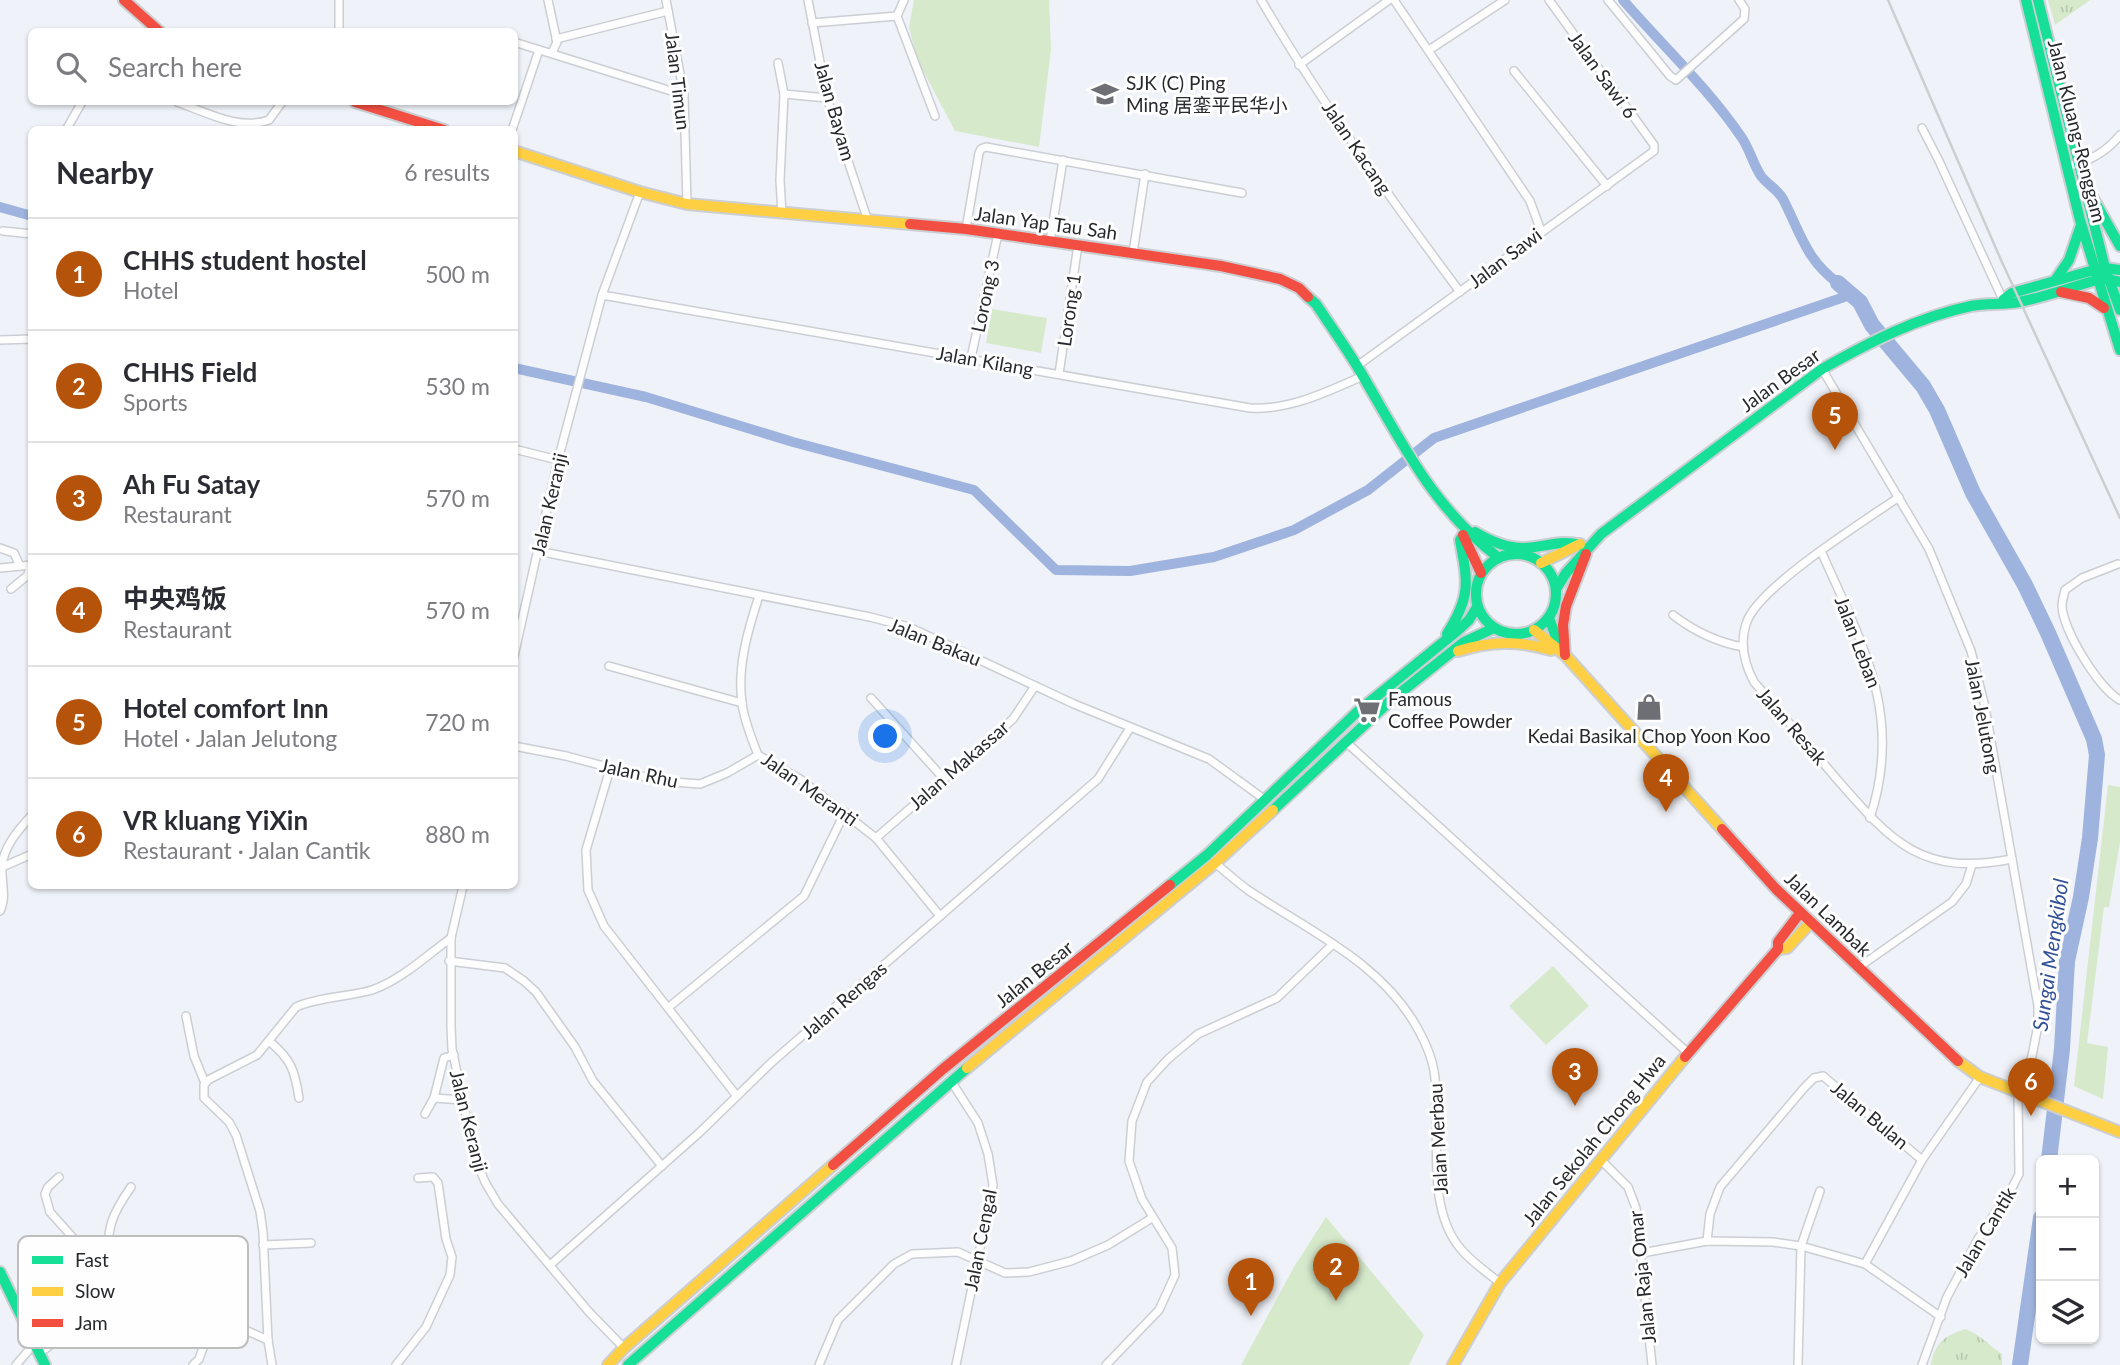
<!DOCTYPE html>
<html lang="en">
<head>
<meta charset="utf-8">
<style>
  body { margin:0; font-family:Lato,"Noto Sans SC",sans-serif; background:#f2f2f3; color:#2b2b33 }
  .controls { position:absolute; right:21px; bottom:21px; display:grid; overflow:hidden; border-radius:10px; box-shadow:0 2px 5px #0004 }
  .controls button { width:63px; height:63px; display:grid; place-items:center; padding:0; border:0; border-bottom:2px solid #e1e1e2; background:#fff; color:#2b2b33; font:35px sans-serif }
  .you { position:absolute; left:886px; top:737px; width:24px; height:24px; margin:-18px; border:5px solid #fff; border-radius:50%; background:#1a73e8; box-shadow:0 0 0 10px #1a73e833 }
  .badge { display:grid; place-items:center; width:46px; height:46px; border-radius:50%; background:#b45309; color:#fff; font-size:23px; font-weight:700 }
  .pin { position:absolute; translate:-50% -58px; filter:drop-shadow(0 2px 4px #0008) }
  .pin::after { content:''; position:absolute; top:37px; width:24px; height:21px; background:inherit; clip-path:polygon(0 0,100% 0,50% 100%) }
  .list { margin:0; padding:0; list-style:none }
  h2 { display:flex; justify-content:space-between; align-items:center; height:91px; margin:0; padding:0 28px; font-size:30px }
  h2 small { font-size:23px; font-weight:400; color:#7c7c81 }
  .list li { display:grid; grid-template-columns:46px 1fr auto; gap:21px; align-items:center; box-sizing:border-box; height:112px; padding:0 28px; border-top:2px solid #e1e1e2 }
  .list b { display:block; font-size:26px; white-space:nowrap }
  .list p { margin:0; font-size:23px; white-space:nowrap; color:#7c7c81 }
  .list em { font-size:23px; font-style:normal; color:#7c7c81 }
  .icon { flex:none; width:38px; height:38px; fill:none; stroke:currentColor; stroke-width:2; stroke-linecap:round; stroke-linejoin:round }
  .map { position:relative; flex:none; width:2120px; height:1365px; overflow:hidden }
  .search { position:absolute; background:#fff; box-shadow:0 2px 5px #0004; left:28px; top:28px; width:490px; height:77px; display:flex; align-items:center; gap:18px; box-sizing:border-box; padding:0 24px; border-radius:10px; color:#7c7c81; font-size:26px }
  .panel { position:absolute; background:#fff; box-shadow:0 2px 5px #0004; left:28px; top:126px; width:490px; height:763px; border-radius:10px }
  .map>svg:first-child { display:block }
</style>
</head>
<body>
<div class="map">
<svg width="2120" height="1365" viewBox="0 0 2120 1365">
  <defs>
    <pattern id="grass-tufts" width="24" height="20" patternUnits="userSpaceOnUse" patternTransform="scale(1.75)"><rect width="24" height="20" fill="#d6e9cb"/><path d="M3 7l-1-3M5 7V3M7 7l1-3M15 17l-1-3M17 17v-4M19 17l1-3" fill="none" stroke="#b8c8af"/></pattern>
  </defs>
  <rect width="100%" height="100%" fill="#eff2f8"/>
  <g fill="url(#grass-tufts)">
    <polygon points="2048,0 2090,0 2055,25"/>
    <path d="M1965 1329C1982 1335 1988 1345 2002 1354V1365H1931C1934 1344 1945 1335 1965 1329Z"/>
  </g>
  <g fill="#d6e9cb">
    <polygon points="914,0 1049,0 1051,50 1039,147 955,131 917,59 909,27"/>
    <polygon points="992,309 1047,318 1041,353 986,343"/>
    <polygon points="2108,785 2120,787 2120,842 2109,907 2104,907 2087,1043 2108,1047 2103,1099 2074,1086"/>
    <polygon points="1553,966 1589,1006 1546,1045 1509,1006"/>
    <polygon points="1326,1217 1424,1335 1409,1365 1241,1365 1294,1267"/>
  </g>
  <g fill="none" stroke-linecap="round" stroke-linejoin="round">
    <g stroke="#9eb3dd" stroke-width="10">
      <path d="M1623 0C1662 45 1708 88 1742 138 1750 150 1753 164 1761 176 1768 185 1777 189 1783 199 1800 232 1806 260 1838 283"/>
      <polyline points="0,207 32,216"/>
      <polyline points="514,368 646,397 793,442 974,490 1056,570 1130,571 1214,557 1294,530 1368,490 1434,438 1853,294"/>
    </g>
    <g stroke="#9eb3dd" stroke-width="16">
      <polyline points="1838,283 1860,302 1872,325 1923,386 1937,410 1973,493 2025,585 2048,633 2094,739 2097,755 2090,838 2081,897 2067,961 2062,1049 2049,1160"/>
      <polyline points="2020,1365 2041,1218"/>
    </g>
    <defs>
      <g id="street">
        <polyline points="339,0 339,32"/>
        <polyline points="548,0 557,42 552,53"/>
        <polyline points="666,0 684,95 687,204"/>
        <polyline points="808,0 827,98 868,221"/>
        <path d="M1261 0C1321 102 1390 198 1460 292"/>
        <polyline points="1394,0 1530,201 1541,231"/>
        <polyline points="1608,0 1670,76 1676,80 1744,19 1745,9 1739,0"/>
        <polyline points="897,16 935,116"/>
        <polyline points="897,16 904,0"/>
        <polyline points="812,23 897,16"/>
        <polyline points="556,39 668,11"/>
        <polyline points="514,42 684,95"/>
        <polyline points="1429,50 1505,0"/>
        <polyline points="778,63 784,94 780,180 782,214"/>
        <polyline points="1299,65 1389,0"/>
        <polyline points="1514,71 1607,186"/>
        <polyline points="784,94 827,98"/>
        <path d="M177 102C206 112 239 131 269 120L282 102"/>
        <polyline points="1922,128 1939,161 2003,300"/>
        <polyline points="66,130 82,102"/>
        <polyline points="512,130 539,50"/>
        <path d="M2066 167C2088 162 2106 153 2120 135"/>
        <polyline points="966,229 979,153 981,149 986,147 1242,193"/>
        <polyline points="3,231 32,234"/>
        <polyline points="1050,241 1063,160"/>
        <polyline points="1133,253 1145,174"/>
        <path d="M602 295 1250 408C1291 410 1326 392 1363 376"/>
        <polyline points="0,340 32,339"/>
        <polyline points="971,358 998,234"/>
        <polyline points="1357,366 1654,151 1654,145 1549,0"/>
        <polyline points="1822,369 1929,549 1971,651 1985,707 2038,1006 2038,1025 2032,1056 2018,1094 2019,1174 2013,1186 1978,1239 1947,1297 1922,1365"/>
        <polyline points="1059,374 1078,245"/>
        <polyline points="514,449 558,460"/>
        <path d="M1899 497C1863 522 1765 583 1748 619 1739 640 1744 663 1754 682 1781 713 1808 745 1835 777 1891 841 1920 877 2012 859"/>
        <polyline points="0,548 14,553 20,566"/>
        <polyline points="538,551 870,617 909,627 1074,704 1209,759 1264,799"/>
        <path d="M1821 551C1862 644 1904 714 1870 818"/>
        <path d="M2118 564 2082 578 2065 590C2064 595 2062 601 2062 606 2063 630 2099 689 2120 700"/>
        <polyline points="0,568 32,565"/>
        <polyline points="11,589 28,575 30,565"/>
        <path d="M759 596C748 630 737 666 742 703 744 721 752 739 758 755L800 779 876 838 940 916"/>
        <path d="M1673 615C1695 632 1716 642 1743 647"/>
        <polyline points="514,656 558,460 602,295 640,192"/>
        <polyline points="609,666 742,703"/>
        <polyline points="871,698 944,779"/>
        <polyline points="1347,743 1688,1053"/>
        <polyline points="514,746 566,756 660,781 700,784 727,773 758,755"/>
        <polyline points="610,769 586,850 588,890 604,926 736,1095"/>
        <polyline points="876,838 1013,719 1035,686"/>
        <path d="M1215 863C1226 872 1237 882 1248 890 1309 931 1383 963 1419 1031 1425 1042 1432 1059 1434 1071 1443 1125 1423 1204 1460 1248 1470 1261 1487 1272 1500 1283"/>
        <polyline points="0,868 32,854"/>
        <polyline points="463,886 451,938 451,1027 452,1049 475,1157 485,1182 498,1204 589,1312 624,1348"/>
        <path d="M0 911C7 897 1 882 2 867 3 847 19 829 32 815"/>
        <polyline points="449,961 505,968 524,981 536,992 575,1047 593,1081 662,1166"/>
        <polyline points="1859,967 1952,902 1966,884 1972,865"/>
        <polyline points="669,1007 804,896 845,812"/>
        <polyline points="186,1016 194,1056 205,1083"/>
        <path d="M270 1042C291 1059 295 1071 299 1098"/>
        <polyline points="951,1081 978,1123 988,1154 993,1185 956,1365"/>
        <polyline points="434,1098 463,1100"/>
        <polyline points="425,1114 434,1098 444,1058 454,1055"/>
        <polyline points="1601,1160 1628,1187 1636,1208 1652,1365"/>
        <polyline points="1922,1160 1980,1077"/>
        <polyline points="59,1177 48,1187 45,1194 50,1212 84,1250 109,1262"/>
        <path d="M131 1187C112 1214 106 1228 109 1262L171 1298 268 1340"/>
        <polyline points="1707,1241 1710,1214 1720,1187 1804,1088 1814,1078 1823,1076 1922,1160 1865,1264"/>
        <polyline points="263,1245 311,1243"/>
        <polyline points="1642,1253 1707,1241 1773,1242 1801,1246 1865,1264 1941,1317"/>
        <polyline points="550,1265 699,1133 772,1062 1098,779 1130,728"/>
        <polyline points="170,1334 165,1320 171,1298 171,1282 175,1274 192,1258"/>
        <polyline points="40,1353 76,1325"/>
        <polyline points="16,1365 28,1351"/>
        <polyline points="193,1365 199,1359 214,1318"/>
        <path d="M272 1365 268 1340 263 1232 260 1211 236 1135 229 1122 204 1098V1085L208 1080 257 1055 296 1007C318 997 348 997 372 990 401 980 426 956 451 938"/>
        <polyline points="396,1365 426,1327 450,1275 452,1257 446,1239 438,1183 433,1177 418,1178"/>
        <polyline points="819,1365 838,1320 894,1264 912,1254 958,1252 1005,1273 1029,1272 1071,1261 1108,1245 1152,1218"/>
        <polyline points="1106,1365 1159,1310 1175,1275 1172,1248 1142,1199 1129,1161 1132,1121 1147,1082 1168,1059 1198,1034 1277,998 1333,944"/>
        <polyline points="1798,1365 1801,1246 1820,1191"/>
      </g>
      <g id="fast">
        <polyline points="2026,0 2080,220 2120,350"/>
        <polyline points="2038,0 2105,268 2120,310"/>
        <polyline points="2091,195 2120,246"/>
        <polyline points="2056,279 2069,260 2081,225"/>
        <path d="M1308 297 1316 304C1330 325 1344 345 1357 366 1400 438 1430 506 1499 558"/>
        <polyline points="2003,300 2012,293 2094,270 2105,268 2120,270"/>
        <path d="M1475 532C1490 541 1505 548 1523 548 1543 548 1561 539 1580 545"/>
        <circle cx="1516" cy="594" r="40"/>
        <path d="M1556 589 1566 573 1601 534 1822 369C1868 343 1918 317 1971 306 1987 303 2004 305 2019 302 2045 297 2071 287 2097 280L2108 279 2120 282"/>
        <polyline points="1549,618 1560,648"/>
        <path d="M1447 634C1471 596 1468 583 1460 540L1463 535"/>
        <polyline points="1273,810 1390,701 1464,642 1494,628"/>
        <polyline points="1170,885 1207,855 1356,713 1457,631 1469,620 1477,607"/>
        <polyline points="0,1272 45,1365"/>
        <polyline points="628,1365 967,1068"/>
      </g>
      <g id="slow">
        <polyline points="514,151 640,192 687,204 910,224"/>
        <polyline points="1541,563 1580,544"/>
        <polyline points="1534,630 1565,655 1722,829"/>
        <path d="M1458 651C1490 641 1519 640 1551 650"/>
        <polyline points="1778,949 1787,948 1811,922"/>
        <polyline points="1958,1061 1980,1077 2120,1132"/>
        <polyline points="967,1068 1215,863 1273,810"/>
        <polyline points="608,1365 624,1348 833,1165"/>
        <polyline points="1453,1365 1500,1283 1685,1057"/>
      </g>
      <g id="jam">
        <polyline points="124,0 160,32"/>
        <polyline points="355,102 444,130"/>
        <polyline points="910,224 966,229 1221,266 1280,279 1299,288 1308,297"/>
        <polyline points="2061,292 2089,298 2104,308"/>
        <polyline points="1463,535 1481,573"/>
        <polyline points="1565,655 1563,625 1566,606 1586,554"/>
        <polyline points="1722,829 1776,889 1958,1061"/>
        <polyline points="1685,1057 1778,949 1778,942 1800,913"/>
        <polyline points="833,1165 943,1069 1170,885"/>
      </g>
    </defs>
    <use href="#street" stroke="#cbced2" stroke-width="10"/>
    <use href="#fast" stroke="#cbced2" stroke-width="14"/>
    <use href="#slow" stroke="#cbced2" stroke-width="14"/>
    <use href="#jam" stroke="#cbced2" stroke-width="14"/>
    <use href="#street" stroke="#fdfdfe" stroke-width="7"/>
    <use href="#fast" stroke="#16e098" stroke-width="10"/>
    <use href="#slow" stroke="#ffcf43" stroke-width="10"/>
    <use href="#jam" stroke="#f24e42" stroke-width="10"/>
    <polyline stroke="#cdced0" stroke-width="2.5" points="1888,0 2001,260 2120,518"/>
  </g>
  <defs>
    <symbol id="school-bare" viewBox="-9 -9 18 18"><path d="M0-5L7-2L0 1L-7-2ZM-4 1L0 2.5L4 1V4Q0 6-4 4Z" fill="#6d6f74" stroke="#fefefe" stroke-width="2.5" paint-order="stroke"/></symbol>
    <symbol id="shop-bare" viewBox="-9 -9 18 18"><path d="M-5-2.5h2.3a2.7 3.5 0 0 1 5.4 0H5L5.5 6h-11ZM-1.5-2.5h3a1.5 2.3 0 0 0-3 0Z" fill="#6d6f74" stroke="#fefefe" stroke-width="2.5" paint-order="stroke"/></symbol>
    <symbol id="supermarket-bare" viewBox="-9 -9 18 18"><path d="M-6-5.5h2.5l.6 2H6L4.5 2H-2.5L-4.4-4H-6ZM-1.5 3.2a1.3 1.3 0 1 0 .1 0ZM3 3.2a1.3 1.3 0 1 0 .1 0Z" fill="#6d6f74" stroke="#fefefe" stroke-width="2.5" paint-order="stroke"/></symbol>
  </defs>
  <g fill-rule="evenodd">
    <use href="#school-bare" x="1086" y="75" width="38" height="38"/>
    <use href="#shop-bare" x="1630" y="688" width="38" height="38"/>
    <use href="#supermarket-bare" x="1348" y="691" width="38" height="38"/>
  </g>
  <g text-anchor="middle" stroke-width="6" stroke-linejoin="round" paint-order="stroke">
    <g font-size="19" fill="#27292d" stroke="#fefefe">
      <text transform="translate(1603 75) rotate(54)" y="7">Jalan Sawi 6</text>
      <text transform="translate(678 81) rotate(83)" y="7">Jalan Timun</text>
      <text transform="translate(835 111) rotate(74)" y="7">Jalan Bayam</text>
      <text transform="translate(2077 131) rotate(76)" y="7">Jalan Kluang-Renggam</text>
      <text transform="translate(1357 148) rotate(56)" y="7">Jalan Kacang</text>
      <text transform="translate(1046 223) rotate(8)" y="7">Jalan Yap Tau Sah</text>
      <text transform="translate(1505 258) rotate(-37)" y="7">Jalan Sawi</text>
      <text transform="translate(985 296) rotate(-78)" y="7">Lorong 3</text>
      <text transform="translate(1069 310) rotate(-82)" y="7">Lorong 1</text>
      <text transform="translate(985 361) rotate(10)" y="7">Jalan Kilang</text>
      <text transform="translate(1780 380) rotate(-36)" y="7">Jalan Besar</text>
      <text transform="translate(549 504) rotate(-77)" y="7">Jalan Keranji</text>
      <text transform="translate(935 642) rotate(22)" y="7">Jalan Bakau</text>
      <text transform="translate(1858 642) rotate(69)" y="7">Jalan Leban</text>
      <text transform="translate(1983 716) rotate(79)" y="7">Jalan Jelutong</text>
      <text transform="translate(1792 726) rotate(49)" y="7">Jalan Resak</text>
      <text transform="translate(959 765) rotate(-41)" y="7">Jalan Makassar</text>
      <text transform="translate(639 773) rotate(12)" y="7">Jalan Rhu</text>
      <text transform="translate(810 789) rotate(35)" y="7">Jalan Meranti</text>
      <text transform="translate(1828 914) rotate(44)" y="7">Jalan Lambak</text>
      <text transform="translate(1034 974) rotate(-39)" y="7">Jalan Besar</text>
      <text transform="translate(844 1000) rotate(-41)" y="7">Jalan Rengas</text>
      <text transform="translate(1870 1115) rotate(40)" y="7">Jalan Bulan</text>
      <text transform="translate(469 1121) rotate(76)" y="7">Jalan Keranji</text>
      <text transform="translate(1438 1139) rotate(-93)" y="7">Jalan Merbau</text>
      <text transform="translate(1594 1140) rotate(-51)" y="7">Jalan Sekolah Chong Hwa</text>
      <text transform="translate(1985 1232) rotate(-59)" y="7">Jalan Cantik</text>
      <text transform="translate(980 1240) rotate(-79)" y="7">Jalan Cengal</text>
      <text transform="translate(1642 1277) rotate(-96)" y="7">Jalan Raja Omar</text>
    </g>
    <g font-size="19" fill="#27292d" stroke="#fefefe" text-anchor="start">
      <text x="1126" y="90">SJK (C) Ping<tspan x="1126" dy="22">Ming 居銮平民华小</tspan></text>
      <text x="1388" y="706">Famous<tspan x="1388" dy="22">Coffee Powder</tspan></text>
      <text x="1649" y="743" text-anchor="middle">Kedai Basikal Chop Yoon Koo</text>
    </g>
    <g font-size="21" font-style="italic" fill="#325198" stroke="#fefefe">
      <text transform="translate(2051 955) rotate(-82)" y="7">Sungai Mengkibol</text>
    </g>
  </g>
  <rect x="18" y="1236" width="230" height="112" rx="10" fill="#fefefe" stroke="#bebebf" stroke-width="2"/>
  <rect x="32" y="1256" width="31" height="8" fill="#16e098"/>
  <rect x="32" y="1287" width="31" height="9" fill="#ffcf43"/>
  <rect x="32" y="1319" width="31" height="8" fill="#f24e42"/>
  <g font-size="19" fill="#27292d">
    <text x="75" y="1267">Fast</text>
    <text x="75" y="1298">Slow</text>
    <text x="75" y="1330">Jam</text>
  </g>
</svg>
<div class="controls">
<button>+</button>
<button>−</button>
<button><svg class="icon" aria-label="layers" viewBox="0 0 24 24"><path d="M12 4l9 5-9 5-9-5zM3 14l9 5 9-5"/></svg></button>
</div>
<div class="you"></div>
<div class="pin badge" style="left:1251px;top:1316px">1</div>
<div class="pin badge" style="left:1336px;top:1301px">2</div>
<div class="pin badge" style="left:1575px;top:1106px">3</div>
<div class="pin badge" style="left:1666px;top:812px">4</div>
<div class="pin badge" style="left:1835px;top:450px">5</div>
<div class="pin badge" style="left:2031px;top:1116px">6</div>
<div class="search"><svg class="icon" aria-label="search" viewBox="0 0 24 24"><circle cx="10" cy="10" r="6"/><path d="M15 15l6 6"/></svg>Search here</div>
<section class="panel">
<h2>Nearby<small>6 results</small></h2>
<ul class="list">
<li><span class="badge">1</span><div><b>CHHS student hostel</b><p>Hotel</p></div><em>500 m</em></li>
<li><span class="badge">2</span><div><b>CHHS Field</b><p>Sports</p></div><em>530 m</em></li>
<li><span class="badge">3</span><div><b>Ah Fu Satay</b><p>Restaurant</p></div><em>570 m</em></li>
<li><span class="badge">4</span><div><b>中央鸡饭</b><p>Restaurant</p></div><em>570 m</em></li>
<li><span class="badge">5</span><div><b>Hotel comfort Inn</b><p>Hotel · Jalan Jelutong</p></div><em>720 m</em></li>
<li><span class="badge">6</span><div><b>VR kluang YiXin</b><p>Restaurant · Jalan Cantik</p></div><em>880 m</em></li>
</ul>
</section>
</div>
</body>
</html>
